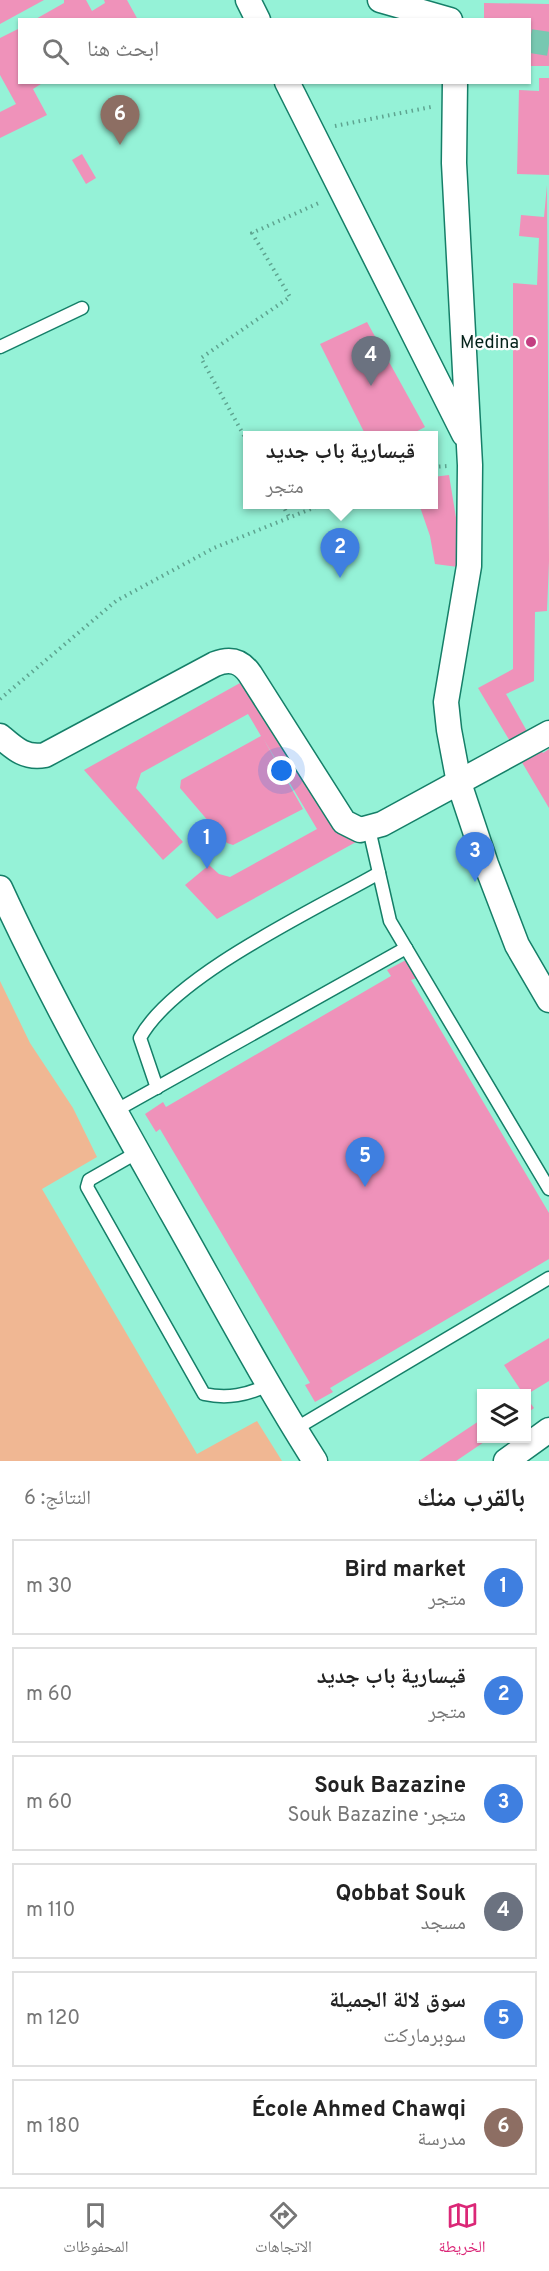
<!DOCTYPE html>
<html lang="ar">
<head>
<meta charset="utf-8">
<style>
  body { margin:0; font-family:Overpass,"Noto Naskh Arabic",sans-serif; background:#f6f6f6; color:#222; direction:rtl }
  .controls { position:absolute; right:18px; bottom:18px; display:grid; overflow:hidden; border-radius:0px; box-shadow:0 2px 4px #0004 }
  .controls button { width:54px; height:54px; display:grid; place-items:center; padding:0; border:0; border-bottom:2px solid #e0e0e0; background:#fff; color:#222; font:30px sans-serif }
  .you { position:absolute; left:282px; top:771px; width:21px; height:21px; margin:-15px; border:4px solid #fff; border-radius:50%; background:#1a73e8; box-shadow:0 0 0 9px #1a73e833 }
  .badge { display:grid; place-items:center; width:39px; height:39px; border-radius:50%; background:#db2777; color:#fff; font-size:20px; font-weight:700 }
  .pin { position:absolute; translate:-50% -50px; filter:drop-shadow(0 2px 3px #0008) }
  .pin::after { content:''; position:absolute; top:32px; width:21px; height:18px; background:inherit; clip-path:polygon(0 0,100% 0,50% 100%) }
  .popup { position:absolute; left:243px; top:431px; width:195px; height:78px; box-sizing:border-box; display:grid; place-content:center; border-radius:0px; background:#fff; filter:drop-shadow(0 2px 4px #0005); font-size:20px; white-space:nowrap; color:#767676 }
  .popup b { font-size:22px; color:#222 }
  .popup::after { content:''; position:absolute; left:50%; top:100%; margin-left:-12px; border:12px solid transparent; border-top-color:#fff }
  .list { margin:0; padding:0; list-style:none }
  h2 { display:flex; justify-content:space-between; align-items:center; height:78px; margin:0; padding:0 24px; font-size:26px }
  h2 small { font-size:20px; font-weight:400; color:#767676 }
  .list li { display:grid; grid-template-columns:39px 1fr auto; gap:18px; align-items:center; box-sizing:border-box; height:96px; margin:0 12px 12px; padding:0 12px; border:2px solid #e0e0e0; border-radius:0px }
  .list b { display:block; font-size:22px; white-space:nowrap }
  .list p { margin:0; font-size:20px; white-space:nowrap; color:#767676 }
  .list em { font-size:20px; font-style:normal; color:#767676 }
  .icon { flex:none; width:33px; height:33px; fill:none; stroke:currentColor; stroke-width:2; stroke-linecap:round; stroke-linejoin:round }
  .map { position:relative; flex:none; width:549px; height:1461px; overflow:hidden; direction:ltr }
  .search { position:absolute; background:#fff; box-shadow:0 2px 4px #0004; left:18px; right:18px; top:18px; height:66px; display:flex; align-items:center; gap:15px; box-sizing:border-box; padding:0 21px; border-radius:0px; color:#767676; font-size:22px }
  .sheet { height:726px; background:#fff }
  nav { display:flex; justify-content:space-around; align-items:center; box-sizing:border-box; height:84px; border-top:2px solid #e0e0e0; background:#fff; font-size:16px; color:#767676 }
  nav a { display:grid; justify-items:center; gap:3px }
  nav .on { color:#db2777 }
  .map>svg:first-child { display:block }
</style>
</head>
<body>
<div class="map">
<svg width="549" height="1461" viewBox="0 0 549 1461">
  <rect width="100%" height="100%" fill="#95f2d7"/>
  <polygon fill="#f0b793" points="0,981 30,1043 73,1108 97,1157 42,1189 197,1454 257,1421 282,1461 0,1461"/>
  <g fill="#ef92ba">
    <polygon points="0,0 44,0 0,24"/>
    <polygon points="64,0 86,0 92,11 105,3 104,0 127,0 138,20 34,20 64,3"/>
    <polygon points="484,3 549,4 549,66 530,66 530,20 484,20"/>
    <polygon points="20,28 20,82 44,82 33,89 47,115 0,138 0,112 16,104 0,75 0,38"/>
    <polygon points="539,78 549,78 549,175 517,174 519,90 539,91"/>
    <polygon points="82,154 96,178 86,184 72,160"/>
    <polygon points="547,185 549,561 547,611 535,612 534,681 506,694 528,733 511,743 478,688 513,669 513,283 537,285 539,238 519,236 521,215 544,217"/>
    <polygon points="367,322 425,427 408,436 366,436 320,344"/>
    <polygon points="449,475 459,536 458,567 435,564 430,536 419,504 433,504 433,477"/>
    <polygon points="249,678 356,842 217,919 185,885 209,865 219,874 230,877 317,829 263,738 303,809 233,845 227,843 180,788 181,780 261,736 248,714 141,773 136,788 183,842 163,860 84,770"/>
    <polygon points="539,748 543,753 549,749 549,808 520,759"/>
    <polygon points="406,960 417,978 411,980 549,1213 549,1259 330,1388 333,1392 315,1402 305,1385 310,1383 160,1129 156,1132 145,1114 163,1102 166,1107 391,976 387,970"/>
    <polygon points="549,1338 549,1381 526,1395 513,1394 520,1389 504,1365"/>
    <polygon points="526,1397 534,1408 526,1414"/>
    <polygon points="482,1419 482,1438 490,1438 456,1461 419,1461"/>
  </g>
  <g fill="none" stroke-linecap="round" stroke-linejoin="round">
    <polyline stroke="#78c8b1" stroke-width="24" stroke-dasharray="24 12" stroke-linecap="butt" points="530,41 549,44"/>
    <defs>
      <g id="lane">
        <polyline points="0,347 82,308"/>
        <polyline points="406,948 549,1189"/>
        <path d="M157 1088 140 1038C173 976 316 909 379 873"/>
        <polyline points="115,1111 406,948 390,921 369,829"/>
        <path d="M138 1152 89 1180 87 1187 204 1394C228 1399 247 1395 268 1385"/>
        <polyline points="295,1429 549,1278"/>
      </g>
      <g id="street">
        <polyline points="248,0 258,20"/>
        <polyline points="380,0 450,20"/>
        <polyline points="287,82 464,434"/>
        <polyline points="455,82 454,163 470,465 469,566 446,702 449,730 459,783 486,864 517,945 549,1000"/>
        <path d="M0 736C14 748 25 759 45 755L215 664C230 658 241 661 250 674L344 822 360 830 382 824 549 733"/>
        <path d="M0 888C51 999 112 1106 172 1213 219 1296 264 1381 315 1461"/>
        <polyline points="506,1461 549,1430"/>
      </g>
    </defs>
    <use href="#lane" stroke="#157f68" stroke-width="15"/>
    <use href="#street" stroke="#157f68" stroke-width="27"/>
    <g stroke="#5ea490" stroke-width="4" stroke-dasharray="1.5 4.5" stroke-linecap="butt">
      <polyline points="335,126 431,107"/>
      <polyline points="247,441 201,358 290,297 252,233 321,202"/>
      <polyline points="433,467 448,466"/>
      <polyline points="282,504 289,517"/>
      <polyline points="0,699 116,601 214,548 323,504"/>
    </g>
    <use href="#lane" stroke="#fff" stroke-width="12"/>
    <use href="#street" stroke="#fff" stroke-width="24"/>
  </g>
  <circle fill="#c33e81" stroke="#fdfdfd" stroke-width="2" cx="531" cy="342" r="6"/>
  <g text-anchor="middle" stroke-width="4.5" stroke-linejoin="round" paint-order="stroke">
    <g font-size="18" fill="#032119" stroke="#fdfdfd" text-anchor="end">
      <text x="519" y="348">Medina</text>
    </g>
  </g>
</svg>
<div class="controls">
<button><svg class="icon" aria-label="layers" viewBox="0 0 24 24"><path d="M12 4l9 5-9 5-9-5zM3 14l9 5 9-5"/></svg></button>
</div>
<div class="you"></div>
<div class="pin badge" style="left:207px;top:869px;background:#3f7fe0">1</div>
<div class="pin badge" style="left:340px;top:578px;background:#3f7fe0">2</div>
<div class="popup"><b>قيسارية باب جديد</b>متجر</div>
<div class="pin badge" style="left:475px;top:882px;background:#3f7fe0">3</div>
<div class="pin badge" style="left:371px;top:386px;background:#6b7280">4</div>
<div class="pin badge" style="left:365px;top:1187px;background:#3f7fe0">5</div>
<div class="pin badge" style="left:120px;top:145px;background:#8d6e63">6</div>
<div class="search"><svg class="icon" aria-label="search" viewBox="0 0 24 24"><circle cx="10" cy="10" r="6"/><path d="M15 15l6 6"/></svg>ابحث هنا</div>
</div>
<section class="sheet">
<h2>بالقرب منك<small>النتائج: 6</small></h2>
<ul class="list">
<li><span class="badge" style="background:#3f7fe0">1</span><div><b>Bird market</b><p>متجر</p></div><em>30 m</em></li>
<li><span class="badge" style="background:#3f7fe0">2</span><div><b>قيسارية باب جديد</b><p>متجر</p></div><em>60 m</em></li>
<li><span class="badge" style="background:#3f7fe0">3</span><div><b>Souk Bazazine</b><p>متجر · Souk Bazazine</p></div><em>60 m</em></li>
<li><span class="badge" style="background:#6b7280">4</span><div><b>Qobbat Souk</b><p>مسجد</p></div><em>110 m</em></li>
<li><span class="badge" style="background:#3f7fe0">5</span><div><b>سوق لالة الجميلة</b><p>سوبرماركت</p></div><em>120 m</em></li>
<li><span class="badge" style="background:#8d6e63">6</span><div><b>École Ahmed Chawqi</b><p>مدرسة</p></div><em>180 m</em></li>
</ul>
</section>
<nav>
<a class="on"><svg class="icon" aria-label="map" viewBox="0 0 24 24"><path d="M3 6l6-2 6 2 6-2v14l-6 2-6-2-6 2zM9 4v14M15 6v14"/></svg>الخريطة</a>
<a><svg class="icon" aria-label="directions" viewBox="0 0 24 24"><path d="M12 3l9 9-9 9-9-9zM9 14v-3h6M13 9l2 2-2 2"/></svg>الاتجاهات</a>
<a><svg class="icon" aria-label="saved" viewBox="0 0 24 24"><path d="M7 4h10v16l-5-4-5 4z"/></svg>المحفوظات</a>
</nav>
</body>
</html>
